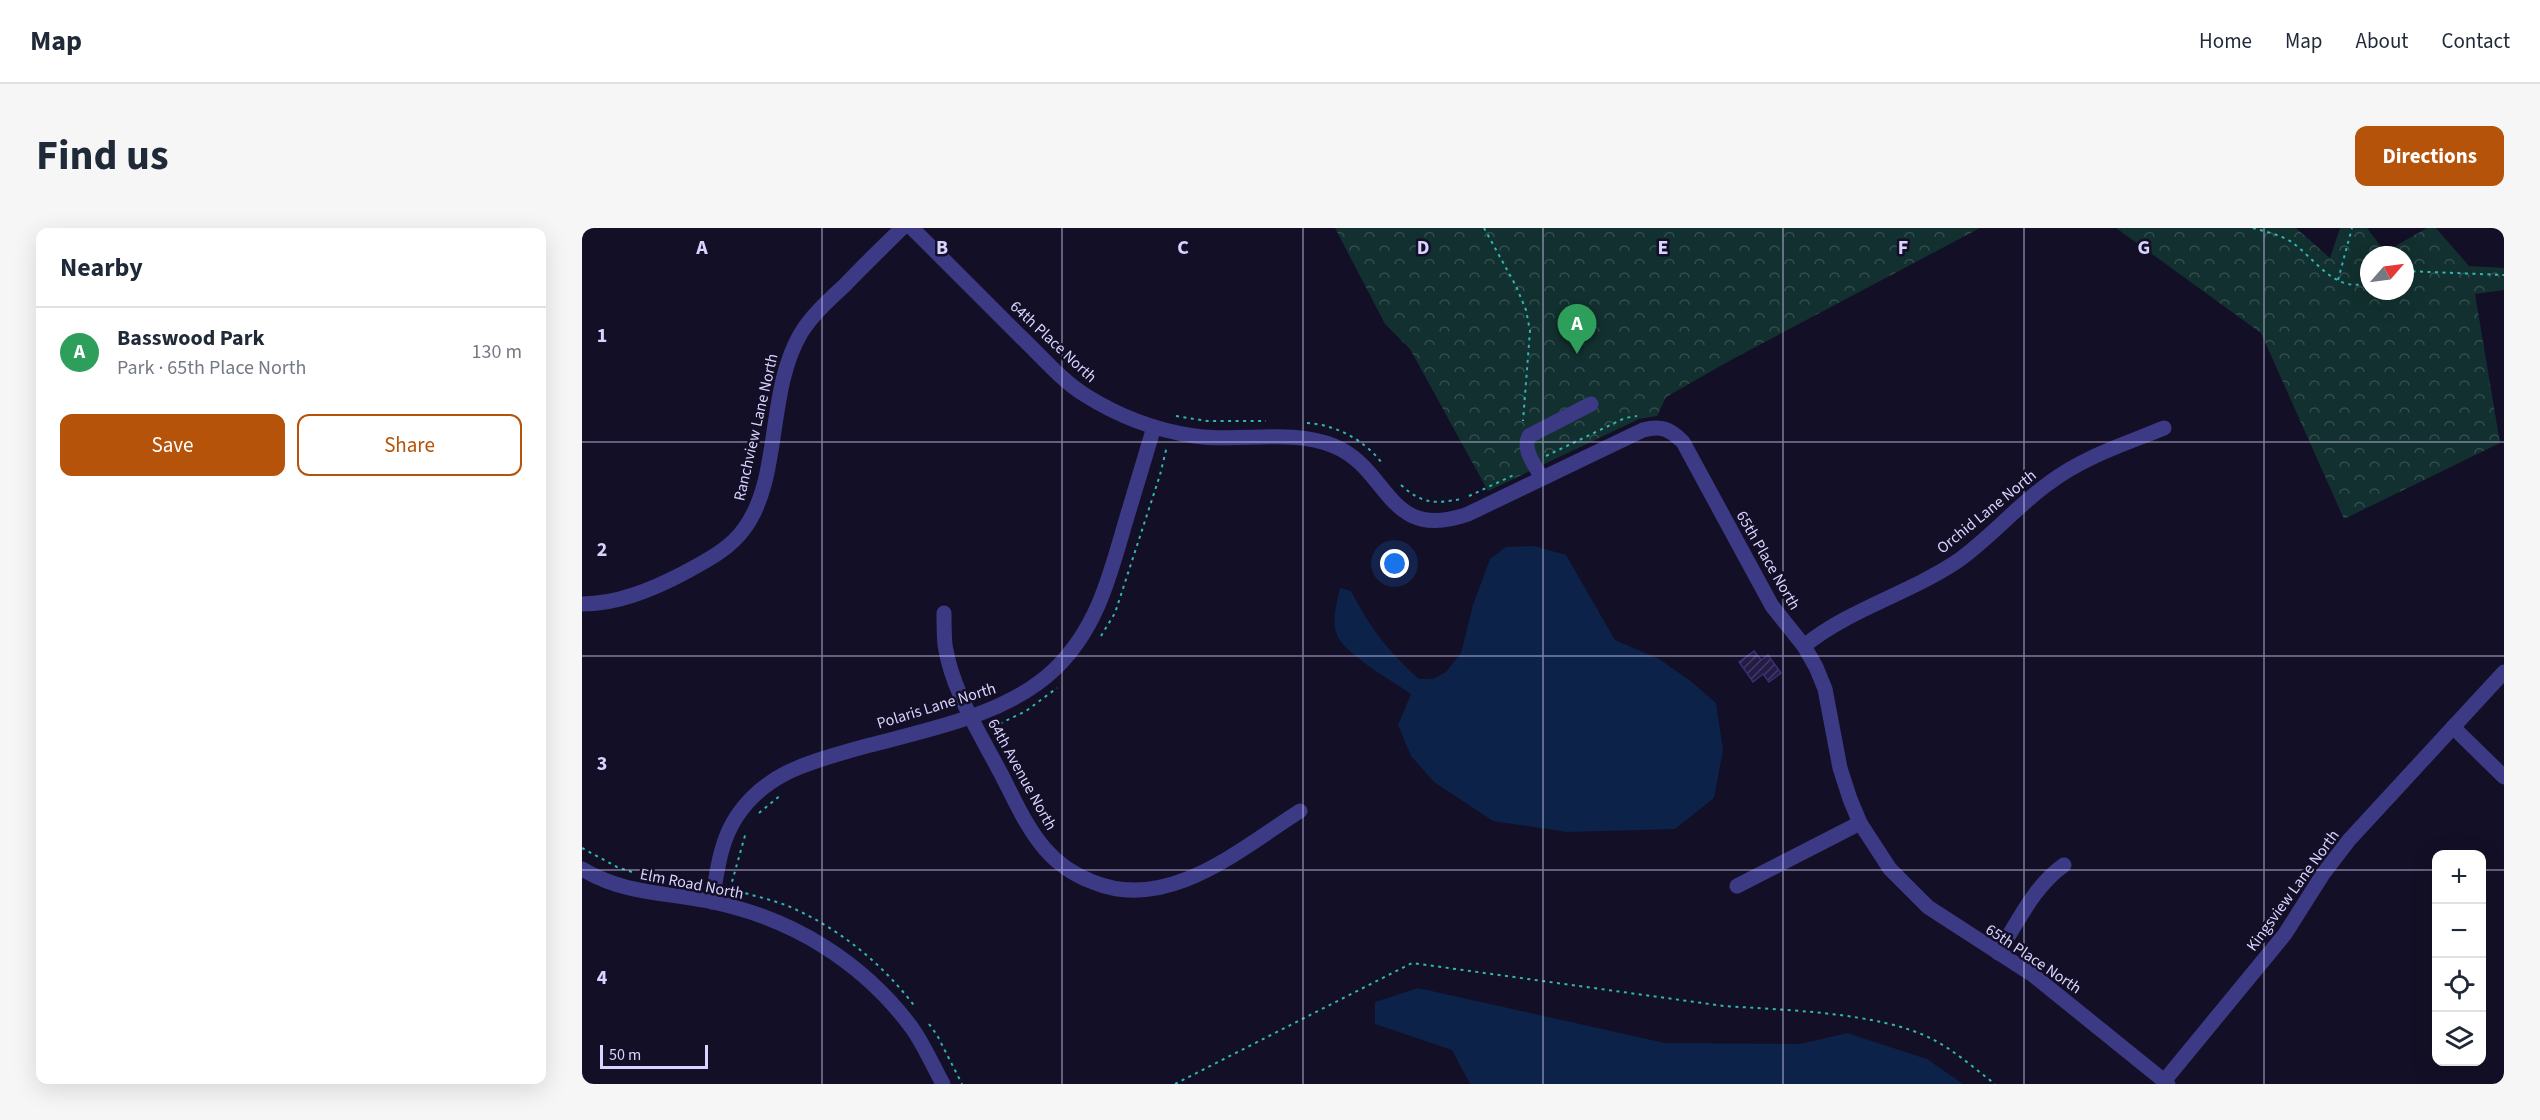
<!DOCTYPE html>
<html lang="en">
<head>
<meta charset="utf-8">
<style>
  body { margin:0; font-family:"Source Sans 3",sans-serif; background:#f6f6f7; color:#1f2937 }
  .controls { position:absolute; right:18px; bottom:18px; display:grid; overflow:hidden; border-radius:12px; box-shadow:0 6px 24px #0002 }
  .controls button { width:54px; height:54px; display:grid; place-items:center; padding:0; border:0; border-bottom:2px solid #e0e1e3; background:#fff; color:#1f2937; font:30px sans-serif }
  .compass { position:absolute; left:1778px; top:18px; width:54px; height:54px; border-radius:50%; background:#fff; box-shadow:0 6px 24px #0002; rotate:62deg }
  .scale { position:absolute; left:18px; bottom:15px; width:108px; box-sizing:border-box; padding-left:6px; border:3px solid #d9d4ff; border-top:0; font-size:16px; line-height:21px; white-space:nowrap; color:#d9d4ff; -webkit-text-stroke:4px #130f26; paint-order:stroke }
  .you { position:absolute; left:813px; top:336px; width:21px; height:21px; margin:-15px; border:4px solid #fff; border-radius:50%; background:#1a73e8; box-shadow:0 0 0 9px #1a73e833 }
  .badge { display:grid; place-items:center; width:39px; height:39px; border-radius:50%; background:#b45309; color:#fff; font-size:20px; font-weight:700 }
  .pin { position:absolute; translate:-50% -50px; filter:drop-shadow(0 2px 3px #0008) }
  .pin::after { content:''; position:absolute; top:32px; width:21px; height:18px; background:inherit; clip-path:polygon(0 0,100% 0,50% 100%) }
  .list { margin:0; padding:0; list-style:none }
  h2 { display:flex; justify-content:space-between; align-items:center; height:78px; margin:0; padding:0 24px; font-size:26px }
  h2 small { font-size:20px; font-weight:400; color:#747a83 }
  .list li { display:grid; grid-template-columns:39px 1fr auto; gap:18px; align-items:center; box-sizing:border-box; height:90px; padding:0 24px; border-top:2px solid #e0e1e3 }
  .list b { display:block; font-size:22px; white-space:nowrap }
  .list p { margin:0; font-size:20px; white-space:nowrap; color:#747a83 }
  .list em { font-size:20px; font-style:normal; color:#747a83 }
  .actions { display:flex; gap:12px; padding:18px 24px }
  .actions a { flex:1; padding:14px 0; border:2px solid #b45309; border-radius:12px; text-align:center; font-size:21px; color:#b45309 }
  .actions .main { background:#b45309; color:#fff }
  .icon { flex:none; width:33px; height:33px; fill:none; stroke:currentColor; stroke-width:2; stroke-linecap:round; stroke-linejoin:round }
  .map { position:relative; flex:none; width:1922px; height:856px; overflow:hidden; border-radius:12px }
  header { display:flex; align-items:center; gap:36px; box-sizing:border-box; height:84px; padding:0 30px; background:#fff; border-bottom:2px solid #e0e1e3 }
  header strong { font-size:28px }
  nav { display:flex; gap:33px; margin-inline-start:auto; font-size:21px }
  .intro { display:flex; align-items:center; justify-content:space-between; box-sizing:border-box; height:144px; padding:0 36px }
  h1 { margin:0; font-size:42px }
  .button { padding:15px 27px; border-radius:12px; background:#b45309; color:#fff; font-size:21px; font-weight:700 }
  main { display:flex; gap:36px; padding:0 36px }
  aside { flex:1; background:#fff; border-radius:12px; box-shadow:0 6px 24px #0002 }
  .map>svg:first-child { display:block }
</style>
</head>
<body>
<header>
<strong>Map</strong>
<nav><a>Home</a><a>Map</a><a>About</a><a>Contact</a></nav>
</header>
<div class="intro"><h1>Find us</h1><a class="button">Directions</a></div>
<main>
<aside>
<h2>Nearby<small></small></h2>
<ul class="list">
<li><span class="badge" style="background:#2e9e5b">A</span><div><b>Basswood Park</b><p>Park · 65th Place North</p></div><em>130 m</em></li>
</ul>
<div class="actions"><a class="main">Save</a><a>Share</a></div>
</aside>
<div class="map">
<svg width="1922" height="856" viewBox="0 0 1922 856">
  <defs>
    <pattern id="forest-crowns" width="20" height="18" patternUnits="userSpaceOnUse" patternTransform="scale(1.5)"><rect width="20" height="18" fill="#12302f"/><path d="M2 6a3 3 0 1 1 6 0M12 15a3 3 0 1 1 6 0" fill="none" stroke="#344d4e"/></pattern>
    <pattern id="building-hatch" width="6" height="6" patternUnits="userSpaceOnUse" patternTransform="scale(1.5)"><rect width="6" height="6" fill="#241b47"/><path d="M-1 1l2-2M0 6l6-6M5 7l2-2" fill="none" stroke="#433b63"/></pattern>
  </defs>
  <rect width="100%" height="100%" fill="#130f26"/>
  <g fill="url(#forest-crowns)" fill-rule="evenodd">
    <polygon points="753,0 1398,0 1149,132 1084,169 1075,188 1057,191 906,263 828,121 803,96"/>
    <path d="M1534 0H1714L1748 30 1758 0H1785L1803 24 1845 0H1854L1887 38 1922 40V62L1893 66 1918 215 1762 291 1679 105ZM1787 27H1823V63H1787Z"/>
  </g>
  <g fill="#0c2248">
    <path d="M952 318 984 327 1033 412 1077 431 1110 454 1134 475 1141 522 1132 570 1093 601 985 604 911 593 852 554 829 528 816 497 829 466C812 454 762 426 755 407 749 393 755 374 758 360L769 363C789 401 805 422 837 451H851L864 444 879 425 891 377 908 331 924 319Z"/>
    <polygon points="836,760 1083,815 1218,816 1265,805 1345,831 1381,856 888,856 870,822 793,796 793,774"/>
  </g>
  <polygon fill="url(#building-hatch)" stroke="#3b2d73" stroke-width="1.5" points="1172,423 1179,432 1186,427 1199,445 1187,454 1181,446 1171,454 1157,434"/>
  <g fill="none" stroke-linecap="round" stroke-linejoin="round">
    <g stroke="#2fb8b0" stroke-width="2" stroke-dasharray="3 4.5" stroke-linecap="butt">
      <polyline points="902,0 934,58 944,82 948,103 941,193"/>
      <path d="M1671 0C1684 4 1700 7 1711 15 1734 32 1755 67 1787 54"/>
      <polyline points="1823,43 1922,47"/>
      <polyline points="1756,52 1770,0"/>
      <polyline points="594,188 625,193 684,193"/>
      <path d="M725 195C755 197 782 212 800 235"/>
      <polyline points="964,228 1043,190 1055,188"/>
      <path d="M819 257C840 276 852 276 879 271"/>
      <polyline points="887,268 934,246"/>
      <polyline points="519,408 533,385 578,247 585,218"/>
      <polyline points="411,499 444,483 475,460"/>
      <polyline points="177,585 200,566"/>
      <polyline points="0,620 35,639 50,644"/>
      <polyline points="148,661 164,604"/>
      <path d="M149 661C168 667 188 671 206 678 257 700 301 736 334 780"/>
      <polyline points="347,796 355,807 380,856"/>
      <path d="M593 856 830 735 1142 778C1200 782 1298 784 1350 811 1372 822 1393 841 1413 856"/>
    </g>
    <g stroke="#3d3a85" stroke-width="15">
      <path d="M330 0C366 36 403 73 439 109 459 128 479 152 503 167 536 188 573 202 612 208 658 215 709 200 752 218 808 241 805 315 886 286L1061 202C1079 197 1088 201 1101 214L1190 378 1222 418 1234 439 1243 461 1258 540 1268 571 1278 595 1308 641 1346 679 1451 747 1586 856"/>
      <path d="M960 250C953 237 940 222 947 208L1009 176"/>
      <path d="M0 376C35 376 69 362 100 346 122 334 147 322 162 301 200 250 184 164 219 105 230 87 247 72 262 58 281 38 301 19 320 0"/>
      <path d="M362 385C362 395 362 406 363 417 370 462 396 502 417 542 431 568 443 598 463 621 476 636 492 647 511 654 586 685 658 621 718 583"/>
      <path d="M1222 418C1269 380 1327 366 1377 332 1409 309 1435 278 1467 255 1501 229 1543 216 1582 200"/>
      <polyline points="1871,499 1922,549"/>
      <path d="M0 641C44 667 84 664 131 674 211 691 281 734 330 800 342 817 351 838 361 856"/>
      <polyline points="1155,658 1278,595"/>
      <path d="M130 674C135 644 138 613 155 588 183 546 225 535 270 522 337 503 423 490 474 440 514 401 527 351 542 299 552 266 562 232 572 199"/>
      <path d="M1416 725C1436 694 1452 658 1482 637"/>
      <polyline points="1583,852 1703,706 1741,646 1767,612 1922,444"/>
    </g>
  </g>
  <path fill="none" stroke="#d9d4ff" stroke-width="1.5" stroke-opacity="0.55" d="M240 0V856M480 0V856M721 0V856M961 0V856M1201 0V856M1442 0V856M1682 0V856M0 214H1922M0 428H1922M0 642H1854M1900 642H1922"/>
  <g text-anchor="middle" stroke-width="5" stroke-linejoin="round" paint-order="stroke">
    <g font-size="16" fill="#d9d4ff" stroke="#130f26">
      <text transform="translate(472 113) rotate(43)" y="6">64th Place North</text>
      <text transform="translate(173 199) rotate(-77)" y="6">Ranchview Lane North</text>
      <text transform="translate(1404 283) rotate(-39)" y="6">Orchid Lane North</text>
      <text transform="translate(1187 332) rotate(60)" y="6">65th Place North</text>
      <text transform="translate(354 477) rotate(-17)" y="6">Polaris Lane North</text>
      <text transform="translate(441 546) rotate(61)" y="6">64th Avenue North</text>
      <text transform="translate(110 655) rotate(11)" y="6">Elm Road North</text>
      <text transform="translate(1710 662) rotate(-54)" y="6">Kingsview Lane North</text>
      <text transform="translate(1452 730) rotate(34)" y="6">65th Place North</text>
    </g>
  </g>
  <g font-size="20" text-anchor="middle" font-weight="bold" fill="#d9d4ff" stroke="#130f26" stroke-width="5" stroke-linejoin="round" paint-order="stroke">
    <text x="120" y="26">A</text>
    <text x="360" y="26">B</text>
    <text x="601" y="26">C</text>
    <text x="841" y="26">D</text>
    <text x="1081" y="26">E</text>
    <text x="1321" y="26">F</text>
    <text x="1562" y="26">G</text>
    <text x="20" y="114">1</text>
    <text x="20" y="328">2</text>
    <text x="20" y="542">3</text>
    <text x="20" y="756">4</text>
  </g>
</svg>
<div class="controls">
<button>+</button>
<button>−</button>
<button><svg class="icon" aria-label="locate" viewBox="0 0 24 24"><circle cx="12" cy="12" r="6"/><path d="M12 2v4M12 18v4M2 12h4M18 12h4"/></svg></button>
<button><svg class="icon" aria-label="layers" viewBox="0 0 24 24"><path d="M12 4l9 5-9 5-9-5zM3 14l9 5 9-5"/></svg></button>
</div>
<svg class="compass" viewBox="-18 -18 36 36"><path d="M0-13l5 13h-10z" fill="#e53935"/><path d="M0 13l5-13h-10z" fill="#747a83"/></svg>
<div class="scale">50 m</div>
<div class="you"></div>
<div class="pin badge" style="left:995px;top:126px;background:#2e9e5b">A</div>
</div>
</main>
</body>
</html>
